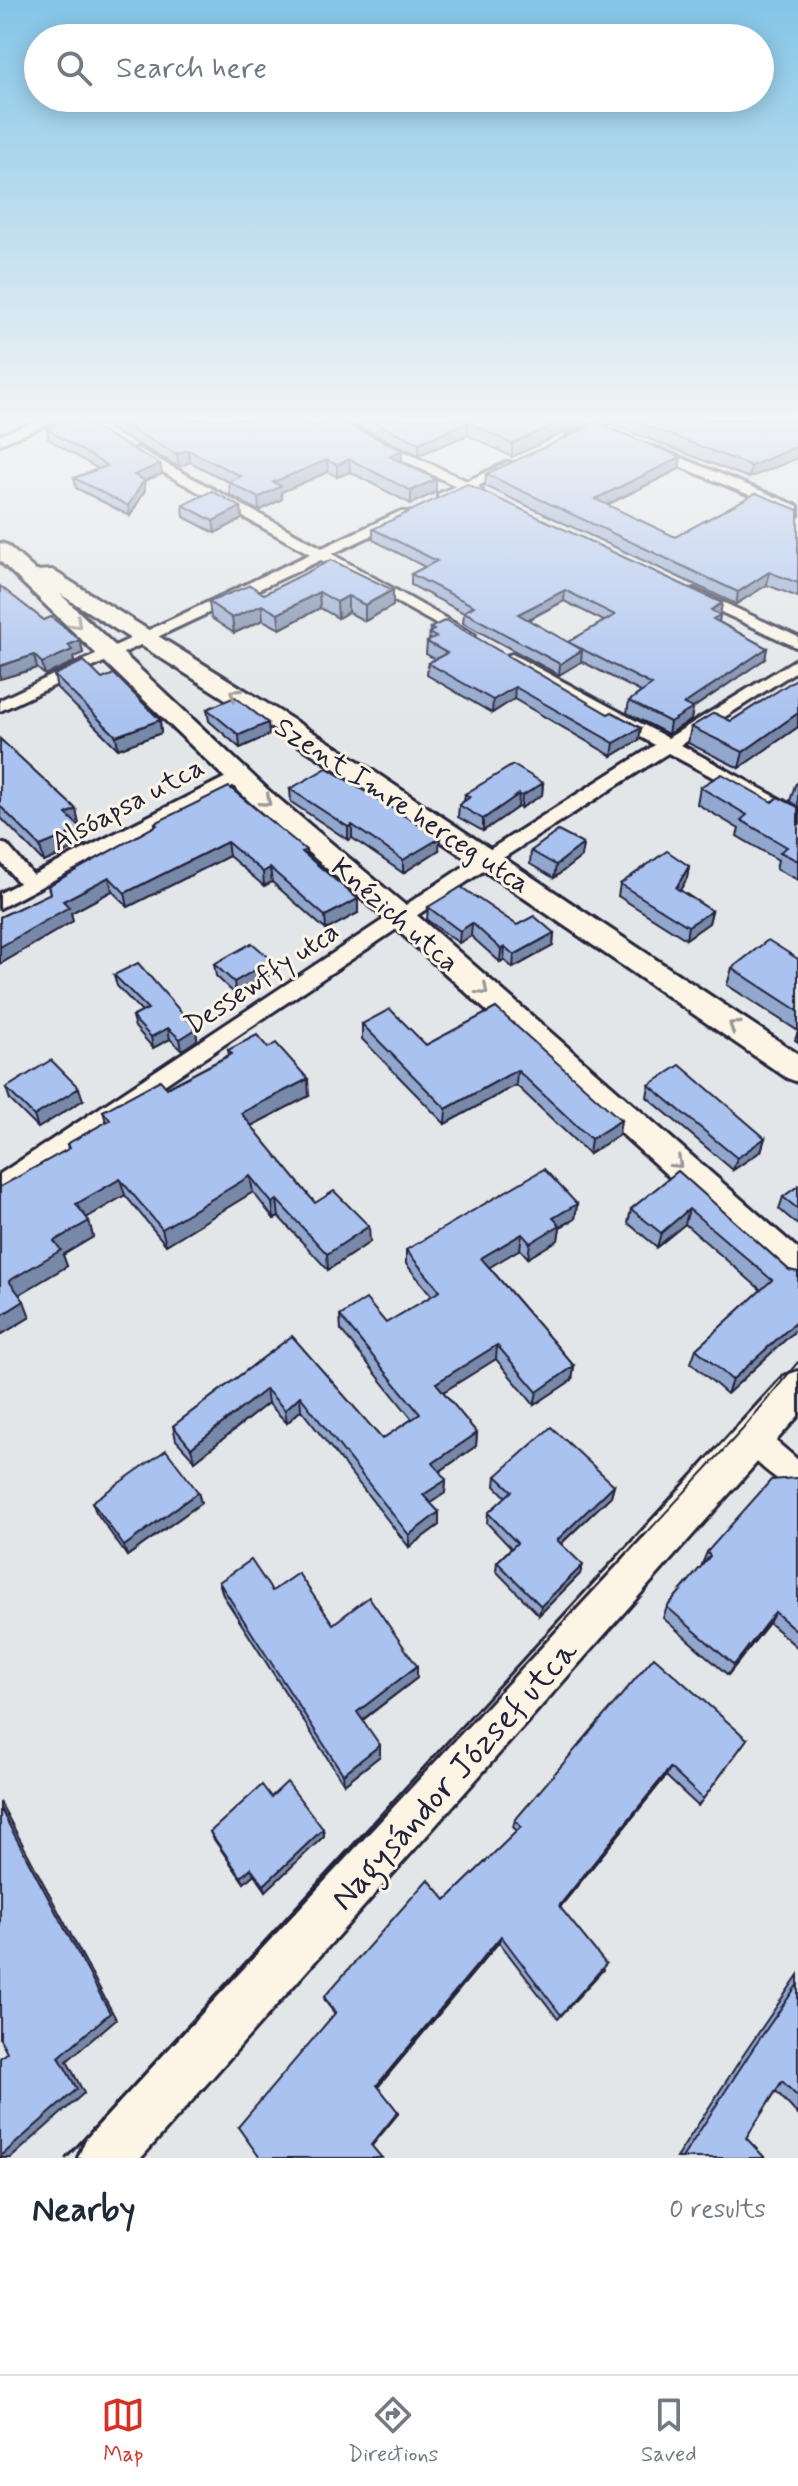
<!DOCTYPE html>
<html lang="en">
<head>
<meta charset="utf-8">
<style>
  body { margin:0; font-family:Mynerve,sans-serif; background:#f2f2f3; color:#1f2937 }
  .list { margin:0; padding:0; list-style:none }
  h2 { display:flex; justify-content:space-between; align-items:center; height:104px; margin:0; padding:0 32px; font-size:34px }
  h2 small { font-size:26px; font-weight:400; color:#747a83 }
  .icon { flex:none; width:44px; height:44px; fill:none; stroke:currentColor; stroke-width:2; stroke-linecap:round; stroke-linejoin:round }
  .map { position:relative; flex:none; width:798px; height:2158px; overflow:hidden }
  .search { position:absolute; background:#fff; box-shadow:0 4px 20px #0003; left:24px; right:24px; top:24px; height:88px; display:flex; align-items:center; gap:20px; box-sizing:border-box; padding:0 28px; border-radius:44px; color:#747a83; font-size:30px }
  .sheet { height:216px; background:#fff }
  nav { display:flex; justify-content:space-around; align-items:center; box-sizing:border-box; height:112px; border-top:2px solid #e0e1e3; background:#fff; font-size:22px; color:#747a83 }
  nav a { display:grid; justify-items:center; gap:4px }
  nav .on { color:#d93025 }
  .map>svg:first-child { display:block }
</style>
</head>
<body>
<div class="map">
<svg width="798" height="2158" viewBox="0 0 798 2158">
  <rect width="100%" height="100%" fill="#e3e6e8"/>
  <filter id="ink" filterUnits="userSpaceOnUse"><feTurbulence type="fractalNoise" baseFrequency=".0125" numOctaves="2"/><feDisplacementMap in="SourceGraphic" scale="16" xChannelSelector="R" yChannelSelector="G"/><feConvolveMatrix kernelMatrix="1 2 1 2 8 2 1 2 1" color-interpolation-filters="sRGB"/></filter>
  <g filter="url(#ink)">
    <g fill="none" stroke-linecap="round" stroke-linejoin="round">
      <defs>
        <g id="street">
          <polygon points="44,419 61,419 0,444 0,435"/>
          <polygon points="319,419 334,419 467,481 508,462 520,465 478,486 482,490 480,493 467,491 448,500 438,500 438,494 456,486"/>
          <polygon points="601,419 617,419 578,439 567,436"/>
          <polygon points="655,447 798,506 798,515 650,454 648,451"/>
          <polygon points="137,448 322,548 399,512 409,512 409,518 332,554 475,635 467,640 461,638 321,560 0,711 0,700 310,554 132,455 130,452"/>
          <polygon points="694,589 798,637 798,648 689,597 689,591"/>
          <polygon points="512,654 668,738 798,658 798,670 681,745 798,809 798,823 668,753 495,863 0,1195 0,1174 481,855 655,745 506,662 506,656"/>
          <polygon points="238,771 244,772 247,776 244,780 0,908 0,893 19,883 0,861 0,843 7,845 33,875"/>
          <path d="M754 1427 764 1431 798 1460V1490C779 1483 749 1459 740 1440L744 1431Z"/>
        </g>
        <g id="secondary">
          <polygon points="0,543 7,545 36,571 52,570 340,749 798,1054 798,1082 787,1078 322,760 60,594 267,789 412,911 798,1249 798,1286 785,1282 392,925 249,801 0,561"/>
          <polygon points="798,1371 798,1416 141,2158 78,2158 86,2139 784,1376"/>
        </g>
      </defs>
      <use href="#street" stroke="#22223b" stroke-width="6"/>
      <use href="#secondary" stroke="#22223b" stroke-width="6"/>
      <use href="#street" fill="#fcf5e5" fill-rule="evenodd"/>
      <use href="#secondary" fill="#fcf5e5" fill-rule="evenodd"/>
      <polyline stroke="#22223b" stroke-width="2" points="643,1537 742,1430 798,1362"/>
      <polyline stroke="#22223b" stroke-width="3" points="66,2158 644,1535"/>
    </g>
    <g fill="#92a7ce" stroke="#22223b" stroke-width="2" fill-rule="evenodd">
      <polygon points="95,419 297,419 402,462 436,492 411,504 350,472 337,477 328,472 281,492 282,499 259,511 230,495 229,482 190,462 179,467 96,422"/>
      <polygon points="348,419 583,419 582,424 512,457 468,435 419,455 348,422"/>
      <polygon points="614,419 798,419 749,478 613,425"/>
      <polygon points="47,429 160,464 162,474 144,481 145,490 130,516 76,488 74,478 98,469 48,439"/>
      <polygon points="679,469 607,505 675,537 798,510 798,597 767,585 736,604 485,486 486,474"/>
      <polygon points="183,505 241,507 242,519 215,533 184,517"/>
      <path d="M373 529 722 603 719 622 767 648 765 659 693 708 691 720 668 734 627 713 629 701 641 692 581 661 559 675 463 623 464 613 411 585V574L425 567 373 540ZM564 601 604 621 568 643 528 620Z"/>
      <polygon points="393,590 393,606 365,621 348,612 338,618 320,608 280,629 263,620 234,633 211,618 209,602 264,594"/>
      <polygon points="44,620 80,640 83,653 73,657 74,662 45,675 37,668 0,679"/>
      <polygon points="430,628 639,740 612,756 514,699 492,713 427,675 428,663 435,659 426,654 427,642 429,641"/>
      <polygon points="54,675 102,679 160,720 161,733 118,749 57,688"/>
      <polygon points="798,678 798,727 739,768 688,743 691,727 731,721"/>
      <polygon points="207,709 269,735 240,748 209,721"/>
      <polygon points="0,739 76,809 79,826 82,829 85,844 44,862 1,818 0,813"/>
      <polygon points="798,782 798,880 776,869 778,860 737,836 739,829 697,804 700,787 798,807 790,801 795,785"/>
      <polygon points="543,783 542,795 521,808 518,807 483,831 458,817 459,805 464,801 465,794"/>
      <polygon points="290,789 439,850 403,873 352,838 348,840 291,802"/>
      <polygon points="155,823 306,850 306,855 358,913 326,930 272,882 264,886 229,856 128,907 112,891 71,913 73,921 0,964 0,917 50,894 48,886 155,826"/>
      <polygon points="583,844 581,857 554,878 530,864 531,851"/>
      <polygon points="689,866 687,878 680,890 712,911 709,923 686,939 618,896 620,884"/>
      <polygon points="428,907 554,933 553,946 513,968 504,960 500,962 471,936 459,943 427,920"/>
      <polygon points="798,959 798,1042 795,1040 798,1031 727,985 732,968"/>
      <polygon points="272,960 273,973 236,995 216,976 214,964"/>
      <polygon points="114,975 196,1029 197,1040 182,1050 170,1039 153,1048 135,1027 132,1017 142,1012 117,986"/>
      <polygon points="496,1008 619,1135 589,1154 516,1085 445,1124 362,1039 362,1024 426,1045"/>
      <polygon points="228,1050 309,1096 251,1126 315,1203 370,1242 328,1270 279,1217 274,1219 253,1192 166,1245 125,1195 86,1218 89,1221 93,1237 63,1255 67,1266 19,1294 30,1317 2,1334 0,1332 0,1187 68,1149 67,1144 106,1122 103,1111 167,1088 229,1055"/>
      <polygon points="649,1085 765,1138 761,1151 733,1170 647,1097"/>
      <polygon points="6,1088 83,1100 38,1128 10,1100"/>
      <polygon points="678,1171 789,1270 798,1272 798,1328 727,1394 691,1363 696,1349 761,1290 685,1224 657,1247 628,1223 631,1209"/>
      <polygon points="798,1186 798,1225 779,1209 783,1197"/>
      <polygon points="577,1204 575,1219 560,1227 558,1240 528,1258 520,1249 489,1267 574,1366 572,1380 534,1405 496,1359 443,1392 477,1433 476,1446 439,1472 446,1480 445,1493 430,1503 439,1512 439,1525 409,1547 301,1410 287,1423 268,1403 195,1461 176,1440 173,1426 292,1336 382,1439 412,1419 341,1330 340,1316 386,1323 432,1296 406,1264 406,1250"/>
      <polygon points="496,1476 614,1485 611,1496 561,1544 580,1574 539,1615 496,1571 497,1562 511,1548 487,1523 488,1513 506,1497 495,1486"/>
      <polygon points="798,1478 798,1648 769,1623 728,1675 663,1618 667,1607 703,1565 702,1564 707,1552"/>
      <polygon points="198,1492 201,1503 127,1556 96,1512 92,1502"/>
      <polygon points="219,1582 272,1591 333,1624 417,1666 417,1678 363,1720 380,1756 344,1784 223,1595"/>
      <polygon points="747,1739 698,1806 666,1776 560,1907 603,1970 558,2019 499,1942 378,2087 398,2112 398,2114 260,2158 335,2014 325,2001 324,1997 446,1900 517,1831 513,1827 515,1820"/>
      <polygon points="271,1797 323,1829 324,1836 266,1891 254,1874 244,1883 213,1838 210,1832"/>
      <polygon points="798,1975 798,2115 776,2091 746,2138 765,2158 676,2158 744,2054"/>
    </g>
    <g fill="#7788a8" stroke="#22223b" stroke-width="2">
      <polygon points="568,419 583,419 582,424 512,457 512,444"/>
      <polygon points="468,422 468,435 419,455 419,443"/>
      <polygon points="798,446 798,458 749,478 751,466"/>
      <polygon points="188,450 190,462 179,467 177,454"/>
      <polygon points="402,450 402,463 389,456"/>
      <polygon points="681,457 679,469 594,511 595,499"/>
      <polygon points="349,459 350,472 337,477 337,465"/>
      <polygon points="327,460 328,472 281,492 282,499 259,511 258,498 273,482"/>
      <polygon points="160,464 162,474 144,481 145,490 130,516 128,506 134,475"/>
      <polygon points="436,479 436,492 411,504 411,491"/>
      <polygon points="241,507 242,519 215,533 213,521"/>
      <polygon points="769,572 767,585 736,604 738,592"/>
      <polygon points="393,590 393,606 365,621 365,605"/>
      <polygon points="565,590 564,601 517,625 518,614"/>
      <polygon points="319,592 320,608 280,629 278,614"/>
      <polygon points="348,596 348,612 338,618 337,602"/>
      <polygon points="722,603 718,626 711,631 711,610"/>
      <polygon points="262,605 263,620 234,633 232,618"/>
      <polygon points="80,640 83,653 73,657 74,662 45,675 42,663 68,645"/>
      <polygon points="767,648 765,659 687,712 693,708 691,720 668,734 670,722 684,704"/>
      <polygon points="582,650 581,662 559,675 560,664"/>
      <polygon points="34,655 37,668 0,679 0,666"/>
      <polygon points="515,687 514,699 492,713 493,700"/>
      <polygon points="798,713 798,727 739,768 743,752"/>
      <polygon points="160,720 161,733 118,749 116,736"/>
      <polygon points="268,723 269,735 240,748 239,735"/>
      <polygon points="641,728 639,740 612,756 614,743"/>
      <polygon points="543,783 542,795 521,808 522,796"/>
      <polygon points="519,794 518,807 483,831 483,819"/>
      <polygon points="76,809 79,825 70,830 66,814"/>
      <polygon points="352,825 352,838 348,840 348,827"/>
      <polygon points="82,829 85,844 44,862 40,846"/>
      <polygon points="440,838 439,850 403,873 403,860"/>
      <polygon points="227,842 229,856 128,907 125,893"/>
      <polygon points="583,844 581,857 554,878 556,865"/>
      <polygon points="689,866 687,878 674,901 676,888"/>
      <polygon points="270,868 272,882 264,886 263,872"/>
      <polygon points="109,877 112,891 71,913 73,921 0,964 0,947 63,901"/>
      <polygon points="358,899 358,913 326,930 325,916"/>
      <polygon points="712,911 709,923 686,939 688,926"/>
      <polygon points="472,923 471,936 459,943 460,931"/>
      <polygon points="554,933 553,946 513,968 514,955"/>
      <polygon points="505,947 504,960 500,962 501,949"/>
      <polygon points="272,960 273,973 236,995 234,982"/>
      <polygon points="168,1028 170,1039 153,1048 151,1037"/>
      <polygon points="196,1029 197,1040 182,1050 180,1039"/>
      <polygon points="517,1070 516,1085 445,1124 446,1109"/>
      <polygon points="308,1079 309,1096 243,1130 241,1113"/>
      <polygon points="79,1088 83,1100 38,1128 34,1116"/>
      <polygon points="621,1120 619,1135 589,1154 591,1139"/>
      <polygon points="765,1138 761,1151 733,1170 737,1158"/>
      <polygon points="250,1176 253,1192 166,1245 162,1229"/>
      <polygon points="120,1179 125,1195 81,1221 76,1204"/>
      <polygon points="277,1200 279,1217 274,1219 272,1203"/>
      <polygon points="577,1204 575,1219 560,1227 558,1240 528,1258 530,1243 553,1218"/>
      <polygon points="689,1209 685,1224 657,1247 661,1233"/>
      <polygon points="89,1221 93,1237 63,1255 67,1266 15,1297 9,1281 54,1241"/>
      <polygon points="369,1226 370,1242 328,1270 327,1254"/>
      <polygon points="522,1234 520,1249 480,1273 481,1258"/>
      <polygon points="24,1301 30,1317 2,1334 0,1330 0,1316"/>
      <polygon points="798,1320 798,1328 727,1394 732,1380"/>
      <polygon points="497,1345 496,1359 435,1397 436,1383"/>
      <polygon points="574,1366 572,1380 534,1405 537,1392"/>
      <polygon points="266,1389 268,1403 195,1461 191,1448"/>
      <polygon points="300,1396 301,1410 287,1423 285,1410"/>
      <polygon points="477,1433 476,1446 433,1476 433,1463"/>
      <polygon points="446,1480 445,1493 423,1508 423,1495"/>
      <polygon points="614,1485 611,1496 555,1549 557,1540"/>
      <polygon points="198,1492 201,1503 127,1556 124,1546"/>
      <polygon points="439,1512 439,1525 409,1547 409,1535"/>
      <polygon points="583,1565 580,1574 539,1615 541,1606"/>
      <polygon points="775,1612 769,1623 728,1675 734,1665"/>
      <polygon points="417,1666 417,1678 358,1723 357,1712"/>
      <polygon points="380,1745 380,1756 344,1784 343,1774"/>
      <polygon points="670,1768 666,1776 556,1912 559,1906"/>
      <polygon points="0,1802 116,2019 67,2061 84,2093 11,2158 0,2158 0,2157 59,2057 0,1808"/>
      <polygon points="323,1829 324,1836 266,1891 264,1885"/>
      <polygon points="251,1868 254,1874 244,1883 241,1877"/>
      <polygon points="501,1936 499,1942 377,2088 377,2085"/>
      <polygon points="398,2112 398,2114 371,2147 371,2145"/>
    </g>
    <g fill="#aac2f0" stroke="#22223b" stroke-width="2">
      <polygon points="76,419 79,419 160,464 134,475 144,480 128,506 74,478 107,466 47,429"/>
      <polygon points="111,419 297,419 312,426 329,419 336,419 402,450 389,456 436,479 411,491 349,459 337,465 327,460 273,482 281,486 258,498 229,482 241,476 188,450 177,454"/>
      <polygon points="367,419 568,419 512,444 468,422 419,443"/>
      <polygon points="629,419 798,419 798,446 751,466"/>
      <polygon points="597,423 681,457 595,499 675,537 756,493 798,510 798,583 769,572 738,592 486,474"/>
      <polygon points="467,484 722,603 711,610 720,615 713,619 767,648 684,704 693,708 670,722 629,701 652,685 568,642 615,615 565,590 518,614 582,650 560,664 464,612 474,606 411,574 437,561 373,529"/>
      <polygon points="212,491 241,507 213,521 183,505"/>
      <polygon points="331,560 393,590 365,605 348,596 337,602 319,592 278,614 262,605 232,618 209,602 250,585 264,594"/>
      <polygon points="0,586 44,620 51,617 80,640 68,645 72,650 42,663 34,655 0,666"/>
      <polygon points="446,620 608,714 612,712 641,728 614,743 515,687 493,700 428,663 447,653 427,642 436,637 429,633 434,630 430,628"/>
      <polygon points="84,661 102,679 114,674 160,720 116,736 54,675"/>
      <polygon points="798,678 798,713 743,752 691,727 714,713 731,721"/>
      <polygon points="235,697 268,723 239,735 207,709"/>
      <polygon points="0,739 76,809 66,814 82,829 40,846 0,806"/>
      <polygon points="513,765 543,783 522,796 519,794 483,819 459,805 470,797 465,794"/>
      <polygon points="327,768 440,838 403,860 352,825 348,827 290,789"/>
      <polygon points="722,774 772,802 778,797 798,807 798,861 780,852 787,847 741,820 747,815 700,787"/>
      <polygon points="229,787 306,850 302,852 358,899 325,916 270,868 263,872 227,842 125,893 109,877 63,901 69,907 0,947 0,917 51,893 48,886 157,825 155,823"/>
      <polygon points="558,831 583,844 556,865 531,851"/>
      <polygon points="667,851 689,866 676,888 712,911 688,926 620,884"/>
      <polygon points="461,887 517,925 534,916 554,933 514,955 505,947 501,949 472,923 460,931 428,907"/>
      <polygon points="768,940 798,959 798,1011 732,968"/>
      <polygon points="252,943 272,960 234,982 214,964"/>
      <polygon points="138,963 196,1029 180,1039 168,1028 151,1037 132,1017 148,1009 114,975"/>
      <polygon points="496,1008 621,1120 591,1139 517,1070 446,1109 362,1024 390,1009 426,1045"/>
      <polygon points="257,1035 268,1048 276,1043 308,1079 241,1113 315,1203 334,1191 369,1226 327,1254 277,1200 272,1203 250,1176 162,1229 120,1179 76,1204 89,1221 54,1241 61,1250 9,1281 24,1301 0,1316 0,1187 70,1148 67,1144 110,1120 103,1111 160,1080 167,1088 232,1054 228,1050"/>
      <polygon points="51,1060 79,1088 34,1116 6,1088"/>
      <polygon points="680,1065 765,1138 737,1158 649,1085"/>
      <polygon points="544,1169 577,1204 553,1218 560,1225 530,1243 522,1234 481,1258 574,1366 537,1392 497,1345 436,1383 477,1433 433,1463 446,1480 423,1495 439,1512 409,1535 300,1396 285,1410 266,1389 191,1448 173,1426 292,1336 382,1439 420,1414 340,1316 366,1299 386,1323 440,1291 406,1250"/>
      <polygon points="678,1171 789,1270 798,1272 798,1320 732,1380 696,1349 772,1280 689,1209 661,1233 631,1209"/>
      <polygon points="798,1186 798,1209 783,1197"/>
      <polygon points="551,1427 614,1485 557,1540 583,1565 541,1606 497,1562 517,1543 488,1513 512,1491 496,1476"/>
      <polygon points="166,1450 198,1492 124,1546 92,1502"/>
      <polygon points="796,1478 798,1478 798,1632 775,1612 734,1665 667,1607 710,1556 707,1552 771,1480"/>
      <polygon points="251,1560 272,1591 298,1573 333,1624 369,1597 417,1666 357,1712 380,1745 343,1774 219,1582"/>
      <polygon points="654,1657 747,1739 703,1799 670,1768 559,1906 606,1964 561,2015 501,1936 377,2085 398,2112 371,2145 382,2158 260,2158 238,2127 336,2012 324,1997 428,1879 446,1900 521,1827 515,1820"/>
      <polygon points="287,1782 323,1829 264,1885 251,1868 241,1877 210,1832 262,1785 271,1797"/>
      <polygon points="0,1808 110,2013 59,2057 77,2089 0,2157 0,2058 7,2052 0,2039"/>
      <polygon points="798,1984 798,2097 782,2081 746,2138 765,2158 682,2158 754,2047"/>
    </g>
    <defs><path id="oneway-chevron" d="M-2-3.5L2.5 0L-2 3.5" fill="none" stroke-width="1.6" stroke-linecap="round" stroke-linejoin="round" transform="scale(2)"/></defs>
    <g stroke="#9a9698">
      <use href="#oneway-chevron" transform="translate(76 623) rotate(44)"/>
      <use href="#oneway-chevron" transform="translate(235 694) rotate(-147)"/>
      <use href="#oneway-chevron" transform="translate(266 801) rotate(41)"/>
      <use href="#oneway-chevron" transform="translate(483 990) rotate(42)"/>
      <use href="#oneway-chevron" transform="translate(734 1026) rotate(-146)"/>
      <use href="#oneway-chevron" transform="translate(677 1163) rotate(42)"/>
    </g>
  </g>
  <linearGradient id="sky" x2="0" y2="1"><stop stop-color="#83c5e7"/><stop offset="0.58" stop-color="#f2f4f5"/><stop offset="1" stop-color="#f2f4f5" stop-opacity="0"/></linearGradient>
  <rect width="798" height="721" fill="url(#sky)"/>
  <g text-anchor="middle" stroke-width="6" stroke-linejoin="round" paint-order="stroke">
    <g font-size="28" fill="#22223b" stroke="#fcf5e5">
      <text transform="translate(127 803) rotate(-28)" y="10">Alsóapsa utca</text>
      <text transform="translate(403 804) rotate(33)" y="10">Szent Imre herceg utca</text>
      <text transform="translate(396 914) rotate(41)" y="10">Knézich utca</text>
      <text transform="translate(261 977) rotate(-34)" y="10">Dessewffy utca</text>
    </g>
    <g font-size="34" fill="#22223b" stroke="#fcf5e5">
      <text transform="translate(453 1774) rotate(-48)" y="12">Nagysándor József utca</text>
    </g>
  </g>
</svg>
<div class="search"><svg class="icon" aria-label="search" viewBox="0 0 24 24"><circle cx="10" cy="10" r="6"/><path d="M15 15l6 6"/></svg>Search here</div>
</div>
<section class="sheet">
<h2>Nearby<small>0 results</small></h2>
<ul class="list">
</ul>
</section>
<nav>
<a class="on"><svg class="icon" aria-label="map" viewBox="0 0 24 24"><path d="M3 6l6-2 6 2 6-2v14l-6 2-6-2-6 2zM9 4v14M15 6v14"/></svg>Map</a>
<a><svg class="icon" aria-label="directions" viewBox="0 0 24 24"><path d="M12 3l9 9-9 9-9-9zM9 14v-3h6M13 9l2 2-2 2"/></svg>Directions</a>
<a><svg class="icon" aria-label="saved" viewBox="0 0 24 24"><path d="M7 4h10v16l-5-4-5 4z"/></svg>Saved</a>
</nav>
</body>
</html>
